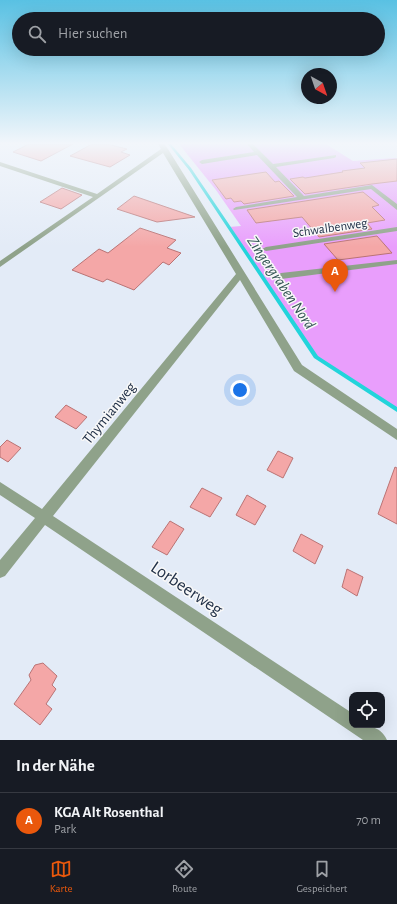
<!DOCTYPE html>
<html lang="de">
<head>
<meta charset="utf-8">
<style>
  body { margin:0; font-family:"Alegreya Sans",sans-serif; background:#20242c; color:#f1f3f6 }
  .controls { position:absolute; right:12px; bottom:12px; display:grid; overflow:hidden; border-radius:8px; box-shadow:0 4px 16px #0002 }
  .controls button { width:36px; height:36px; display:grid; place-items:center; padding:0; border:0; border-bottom:1px solid #363941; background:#171b24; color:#f1f3f6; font:20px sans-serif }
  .compass { position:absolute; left:301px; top:68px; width:36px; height:36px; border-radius:50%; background:#171b24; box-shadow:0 4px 16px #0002; rotate:140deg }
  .you { position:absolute; left:240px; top:390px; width:14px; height:14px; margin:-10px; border:3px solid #fff; border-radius:50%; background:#1a73e8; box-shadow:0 0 0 6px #1a73e833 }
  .badge { display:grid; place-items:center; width:26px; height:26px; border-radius:50%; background:#ea580c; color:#fff; font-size:13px; font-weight:700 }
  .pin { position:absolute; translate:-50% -33px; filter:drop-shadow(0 1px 2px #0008) }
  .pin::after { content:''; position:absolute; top:21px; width:14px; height:12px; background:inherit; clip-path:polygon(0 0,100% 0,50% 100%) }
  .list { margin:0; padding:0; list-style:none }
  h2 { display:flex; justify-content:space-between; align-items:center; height:52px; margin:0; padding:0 16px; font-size:17px }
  h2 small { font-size:13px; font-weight:400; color:#9ea1a6 }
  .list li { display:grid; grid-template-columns:26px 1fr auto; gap:12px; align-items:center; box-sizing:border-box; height:56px; padding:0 16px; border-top:1px solid #363941 }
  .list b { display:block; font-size:15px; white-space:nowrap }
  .list p { margin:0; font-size:13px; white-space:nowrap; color:#9ea1a6 }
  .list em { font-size:13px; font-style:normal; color:#9ea1a6 }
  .icon { flex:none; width:22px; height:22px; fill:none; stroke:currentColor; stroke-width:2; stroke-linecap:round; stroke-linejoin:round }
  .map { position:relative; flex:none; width:397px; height:740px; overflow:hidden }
  .search { position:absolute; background:#171b24; box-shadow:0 4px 16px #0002; left:12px; right:12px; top:12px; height:44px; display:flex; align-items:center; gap:10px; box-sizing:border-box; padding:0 14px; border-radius:22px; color:#9ea1a6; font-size:15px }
  .sheet { height:108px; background:#171b24 }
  nav { display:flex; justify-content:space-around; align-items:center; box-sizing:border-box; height:56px; border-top:1px solid #363941; background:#171b24; font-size:11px; color:#9ea1a6 }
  nav a { display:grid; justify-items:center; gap:2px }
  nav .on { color:#ea580c }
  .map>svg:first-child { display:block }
</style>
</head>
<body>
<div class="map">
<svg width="397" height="740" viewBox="0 0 397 740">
  <rect width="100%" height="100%" fill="#e3ebf7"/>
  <polygon fill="#e99efc" points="179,144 326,144 353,161 395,158 397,159 397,410 316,357 229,227 241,226 216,190"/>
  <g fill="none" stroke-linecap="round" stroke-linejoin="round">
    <polygon fill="#22d4db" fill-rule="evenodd" points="168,144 171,144 191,168 318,356 397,407 397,412 314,358 189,170"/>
  </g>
  <g fill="#f4a7a7" stroke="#ba7374">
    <polygon points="29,144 73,144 41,161 13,152"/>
    <polygon points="92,144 107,144 127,149 121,152 130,155 110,167 70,156"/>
    <polygon points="397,159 397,181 372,184 305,194 290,179 303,177 305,178 343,172 342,171 365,168 360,163"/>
    <polygon points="266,172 275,182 279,181 294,196 244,204 241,201 234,202 231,198 226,199 212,180"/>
    <polygon points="62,188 82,195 61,209 40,202"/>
    <polygon points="363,192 379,205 372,207 385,220 367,223 372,229 319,237 302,217 256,223 247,210"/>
    <polygon points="134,196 195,217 157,222 117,209"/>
    <polygon points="140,228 176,240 167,248 181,253 169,265 163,262 134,290 107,279 103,282 72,270 99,249 108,253"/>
    <polygon points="377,236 392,253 338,260 324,244"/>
    <polygon points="66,405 87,417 76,429 55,417"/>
    <polygon points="7,440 21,448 8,462 0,457 0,447"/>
    <polygon points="278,451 293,458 283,478 267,470"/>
    <polygon points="395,467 397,468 397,524 378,514"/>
    <polygon points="202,488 222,498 210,517 190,507"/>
    <polygon points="247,495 266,506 255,525 236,515"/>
    <polygon points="170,521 184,529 167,555 152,547"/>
    <polygon points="301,534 323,546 315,564 293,551"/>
    <polygon points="347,569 363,577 357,596 342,587"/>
    <polygon points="43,663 57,676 52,685 56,689 46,704 52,709 40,725 14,704 31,680 29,675 35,665"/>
  </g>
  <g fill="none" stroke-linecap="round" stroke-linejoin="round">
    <g fill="#8fa28a" fill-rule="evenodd">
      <path d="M158 144H164L168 149 302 365 397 429V440L294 371 240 280 53 516 352 713V725C366 725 380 725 387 740H363L45 525 5 576 0 578V560L35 518 0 495V482L42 509 236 274 163 153 0 267V261L93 197 0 166V162L97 194 161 149Z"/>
      <polygon points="247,144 253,144 273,164 336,155 336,157 334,158 276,167 304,196 372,185 397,204 397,210 371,189 234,210 233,209 236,207 297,197 257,155 202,164 199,162 202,160 254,152"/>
      <polygon points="397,227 397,231 266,251 262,249 266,247"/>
      <polygon points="397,260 397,264 281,279 277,276 281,273"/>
    </g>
  </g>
  <linearGradient id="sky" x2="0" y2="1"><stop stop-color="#59c1e3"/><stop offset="0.58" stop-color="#f2f6fb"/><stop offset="1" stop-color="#f2f6fb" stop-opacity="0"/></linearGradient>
  <rect width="397" height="247" fill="url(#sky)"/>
  <g text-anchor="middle" stroke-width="3" stroke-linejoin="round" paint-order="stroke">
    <g font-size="13" fill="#223148" stroke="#f8f8f8">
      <text transform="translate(330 227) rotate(-8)" y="5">Schwalbenweg</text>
    </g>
    <g font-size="15" fill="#223148" stroke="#f8f8f8">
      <text transform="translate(109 413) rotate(-51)" y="5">Thymianweg</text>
    </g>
    <g font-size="16" font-style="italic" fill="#325354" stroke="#f8f8f8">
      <text transform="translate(282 282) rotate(56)" y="6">Zingergraben Nord</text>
    </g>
    <g font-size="18" fill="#223148" stroke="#f8f8f8">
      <text transform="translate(187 588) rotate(34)" y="6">Lorbeerweg</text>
    </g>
  </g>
</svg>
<div class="controls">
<button><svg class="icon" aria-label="locate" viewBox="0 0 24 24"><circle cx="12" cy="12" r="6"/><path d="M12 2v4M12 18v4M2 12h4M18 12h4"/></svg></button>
</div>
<svg class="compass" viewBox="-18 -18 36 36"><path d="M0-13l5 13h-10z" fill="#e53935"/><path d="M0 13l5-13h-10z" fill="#9ea1a6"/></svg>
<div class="you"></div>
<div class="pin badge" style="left:335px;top:292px">A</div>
<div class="search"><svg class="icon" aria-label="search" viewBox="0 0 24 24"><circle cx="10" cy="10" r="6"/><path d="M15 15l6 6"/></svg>Hier suchen</div>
</div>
<section class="sheet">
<h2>In der Nähe<small></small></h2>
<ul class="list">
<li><span class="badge">A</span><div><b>KGA Alt Rosenthal</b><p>Park</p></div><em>70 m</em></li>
</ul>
</section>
<nav>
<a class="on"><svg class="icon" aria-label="map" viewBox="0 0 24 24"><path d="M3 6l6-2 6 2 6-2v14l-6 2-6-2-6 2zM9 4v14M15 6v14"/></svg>Karte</a>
<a><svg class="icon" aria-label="directions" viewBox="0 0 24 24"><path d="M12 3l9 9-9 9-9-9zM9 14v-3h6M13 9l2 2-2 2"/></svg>Route</a>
<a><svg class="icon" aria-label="saved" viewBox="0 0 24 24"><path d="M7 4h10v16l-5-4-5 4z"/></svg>Gespeichert</a>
</nav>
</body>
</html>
